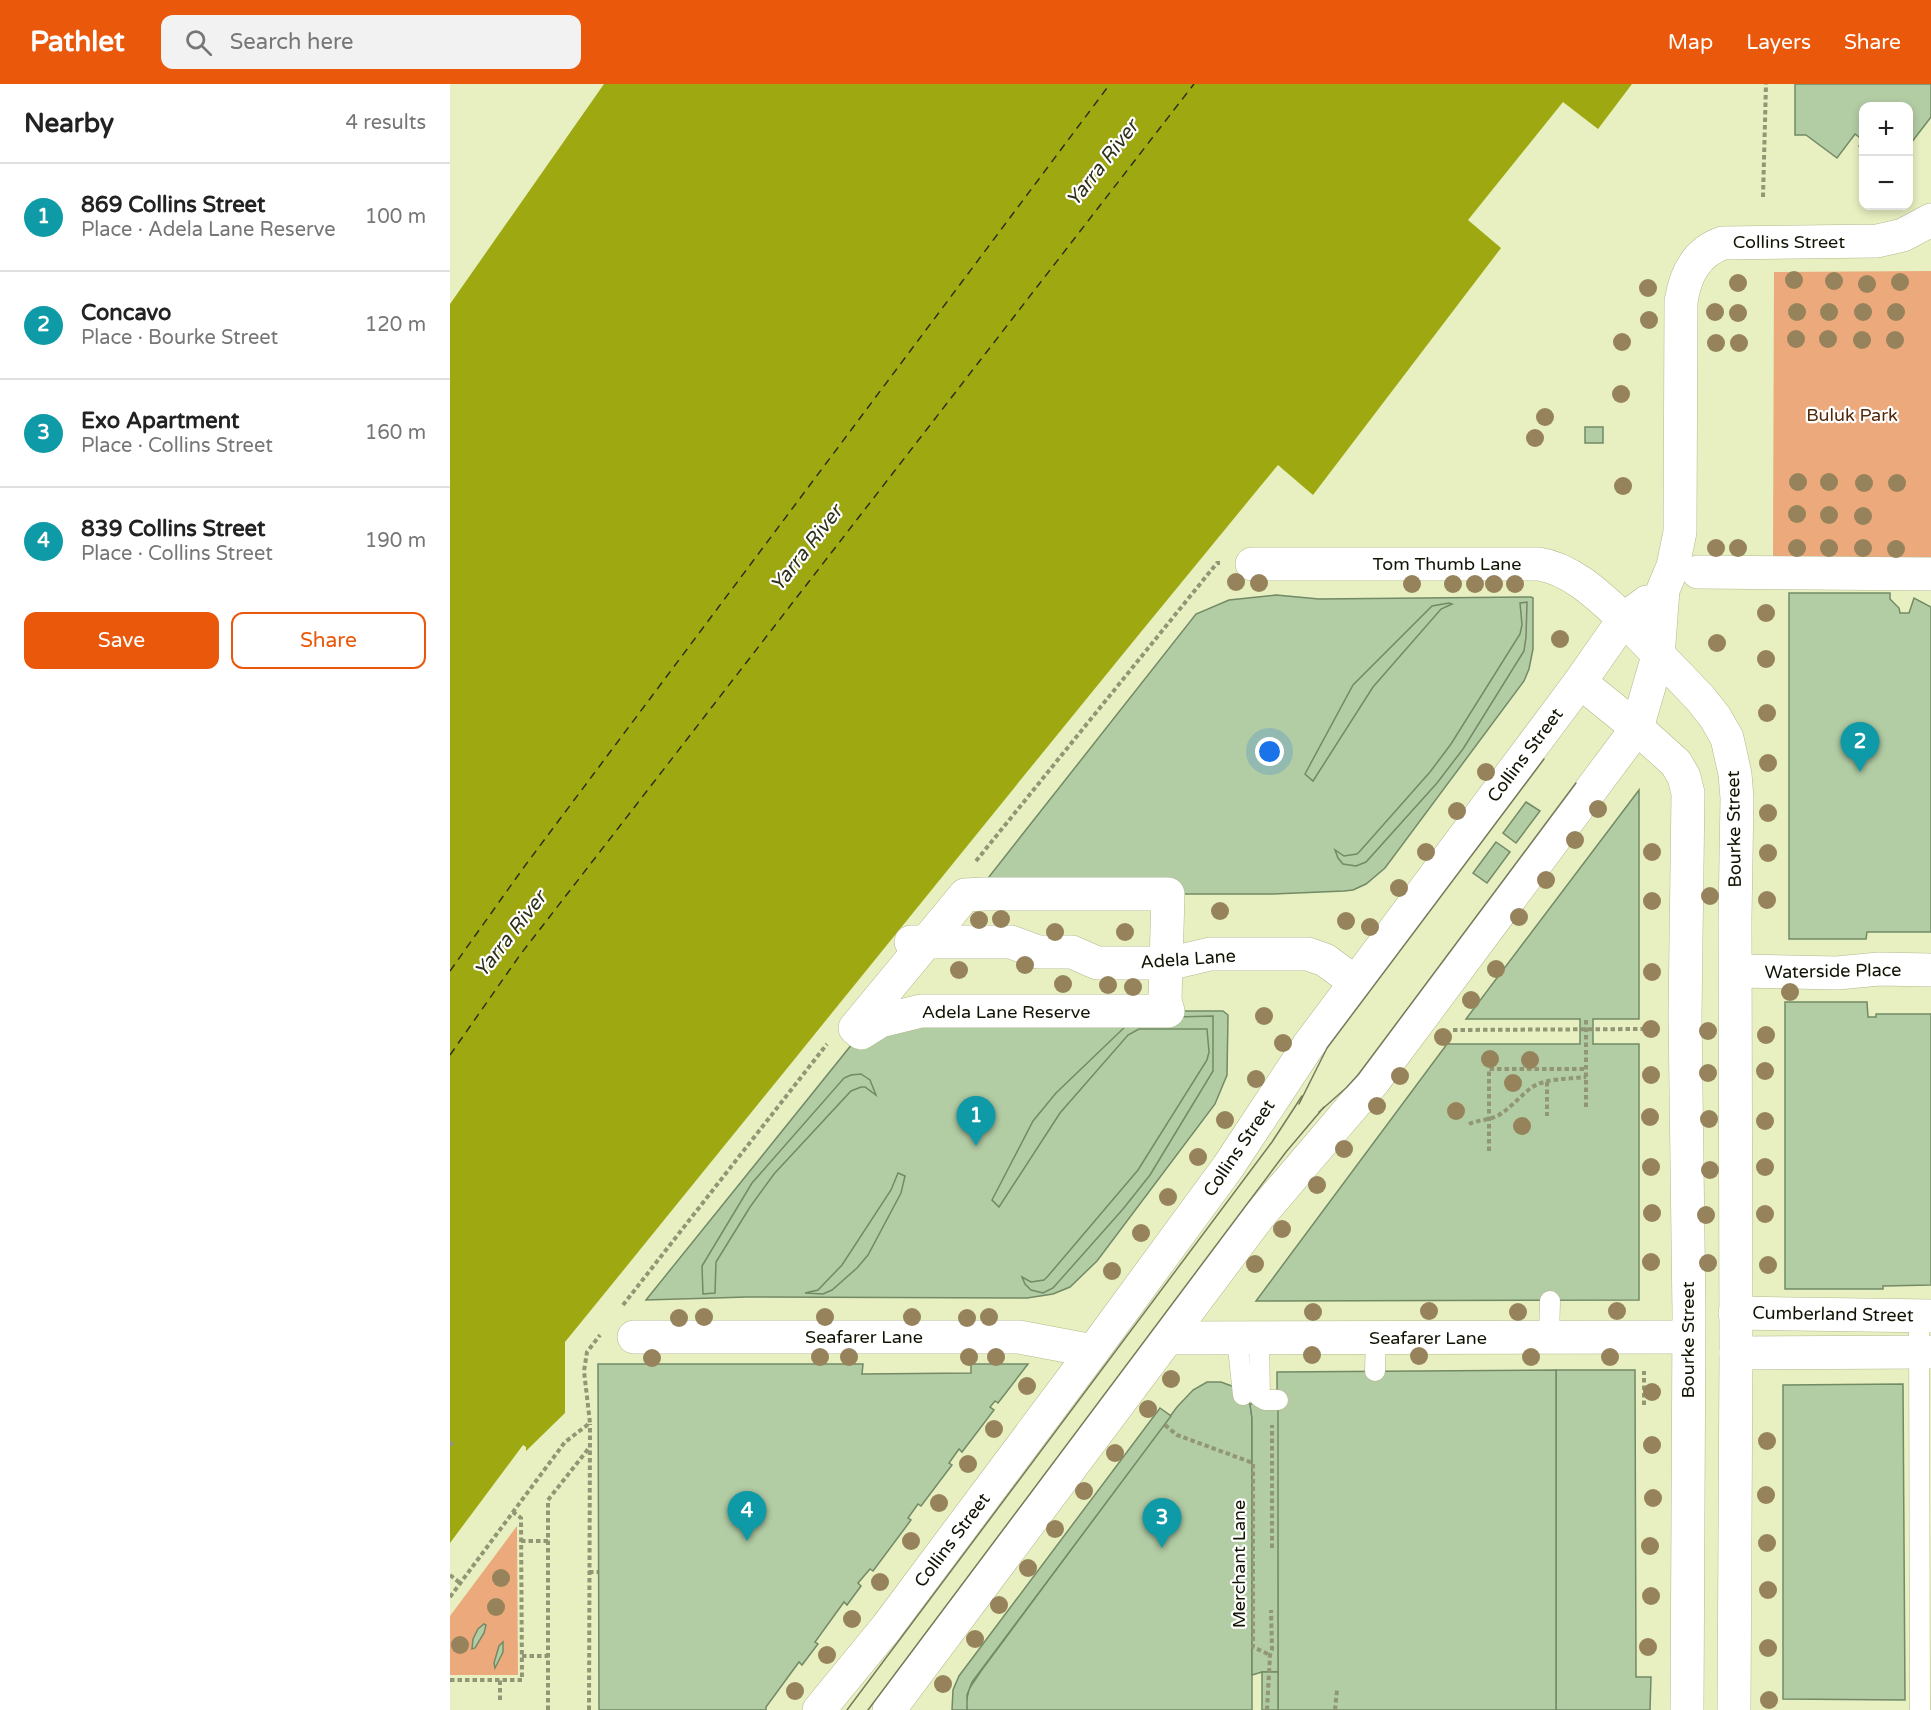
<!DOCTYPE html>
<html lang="en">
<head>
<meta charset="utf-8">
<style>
  body { margin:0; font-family:"Varela Round",sans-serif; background:#f2f2f2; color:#222 }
  .controls { position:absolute; right:18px; top:18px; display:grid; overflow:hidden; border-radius:12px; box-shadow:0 3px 9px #0003 }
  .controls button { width:54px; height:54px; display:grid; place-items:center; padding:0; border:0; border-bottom:2px solid #e0e0e0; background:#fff; color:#222; font:30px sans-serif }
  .you { position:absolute; left:820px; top:668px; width:21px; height:21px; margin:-15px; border:4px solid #fff; border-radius:50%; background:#1a73e8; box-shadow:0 0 0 9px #1a73e833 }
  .badge { display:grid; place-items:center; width:39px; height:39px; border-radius:50%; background:#ea580c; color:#fff; font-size:20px; font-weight:700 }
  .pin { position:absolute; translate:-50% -50px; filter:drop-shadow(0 2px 3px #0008) }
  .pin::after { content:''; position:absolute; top:32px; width:21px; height:18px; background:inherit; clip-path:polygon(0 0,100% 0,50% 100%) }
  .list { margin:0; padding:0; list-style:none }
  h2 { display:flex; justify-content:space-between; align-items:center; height:78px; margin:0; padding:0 24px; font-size:26px }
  h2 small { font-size:20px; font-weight:400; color:#767676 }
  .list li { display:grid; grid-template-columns:39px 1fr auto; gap:18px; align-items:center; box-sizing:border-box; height:108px; padding:0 24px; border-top:2px solid #e0e0e0 }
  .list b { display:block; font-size:22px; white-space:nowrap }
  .list p { margin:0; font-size:20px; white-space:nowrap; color:#767676 }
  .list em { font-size:20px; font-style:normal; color:#767676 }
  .actions { display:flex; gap:12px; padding:18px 24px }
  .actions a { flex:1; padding:14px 0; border:2px solid #ea580c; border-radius:12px; text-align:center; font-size:21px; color:#ea580c }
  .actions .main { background:#ea580c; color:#fff }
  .icon { flex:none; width:33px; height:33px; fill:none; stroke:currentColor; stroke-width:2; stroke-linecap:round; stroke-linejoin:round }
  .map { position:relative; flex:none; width:1481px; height:1626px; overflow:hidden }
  header { display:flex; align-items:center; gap:36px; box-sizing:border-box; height:84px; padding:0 30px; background:#ea580c; color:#fff }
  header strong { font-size:28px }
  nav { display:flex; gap:33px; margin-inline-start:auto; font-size:21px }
  .search { width:420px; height:54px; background:#f2f2f2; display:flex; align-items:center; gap:15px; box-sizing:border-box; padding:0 21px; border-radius:12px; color:#767676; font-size:22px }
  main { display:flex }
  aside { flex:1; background:#fff }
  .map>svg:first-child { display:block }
</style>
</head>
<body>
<header>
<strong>Pathlet</strong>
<div class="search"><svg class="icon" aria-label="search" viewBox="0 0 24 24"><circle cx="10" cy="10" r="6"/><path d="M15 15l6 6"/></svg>Search here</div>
<nav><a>Map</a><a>Layers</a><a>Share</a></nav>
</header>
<main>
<aside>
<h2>Nearby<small>4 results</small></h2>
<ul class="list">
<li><span class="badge" style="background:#0f9aa8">1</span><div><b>869 Collins Street</b><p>Place · Adela Lane Reserve</p></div><em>100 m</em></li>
<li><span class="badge" style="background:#0f9aa8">2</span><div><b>Concavo</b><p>Place · Bourke Street</p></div><em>120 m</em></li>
<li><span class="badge" style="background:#0f9aa8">3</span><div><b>Exo Apartment</b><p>Place · Collins Street</p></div><em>160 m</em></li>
<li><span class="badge" style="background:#0f9aa8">4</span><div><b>839 Collins Street</b><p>Place · Collins Street</p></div><em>190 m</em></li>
</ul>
<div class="actions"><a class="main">Save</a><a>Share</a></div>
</aside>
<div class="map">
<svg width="1481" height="1626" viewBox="0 0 1481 1626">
  <rect width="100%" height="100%" fill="#e8efc0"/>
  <g fill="#eca97c">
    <polygon points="1481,187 1481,475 1323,475 1324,188"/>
    <polygon points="67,1442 68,1591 0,1591 0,1532"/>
  </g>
  <path fill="#9ea911" d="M154 0H1182L1148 45 1113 18 1018 136 1051 164 863 411 828 381C588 672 353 966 115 1258V1329L76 1367V1363L73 1361 0 1459V220Z"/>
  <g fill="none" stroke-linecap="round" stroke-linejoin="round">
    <g stroke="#2e301a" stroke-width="1.5" stroke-dasharray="8 6" stroke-linecap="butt">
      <polyline points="0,887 74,783 660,0"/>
      <polyline points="0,971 70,871 744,0"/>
    </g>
  </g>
  <g fill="#b2cca4" stroke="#728a65" stroke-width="1.5">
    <polygon points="1345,0 1481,0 1481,33 1458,63 1458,22 1414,22 1414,66 1409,62 1413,56 1405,50 1387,74 1356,51 1345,51"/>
    <rect x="1135" y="343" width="18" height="16"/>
    <polygon points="1339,509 1440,509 1440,515 1449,524 1450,529 1459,529 1464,514 1481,523 1481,848 1417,848 1416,855 1339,855"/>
    <polygon points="826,511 869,515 1081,513 1083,514 1083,565 1079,585 1074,597 935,784 916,800 903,806 894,807 823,810 534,810 531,803 746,530 779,516"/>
    <polygon points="1077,518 1076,553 1074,567 1013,665 987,699 916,778 906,782 893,780 888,774 885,766 894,772 907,770 911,766 980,688 1001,660 1070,550 1072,541 1070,519"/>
    <polygon points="999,519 1002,520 991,525 923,603 863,697 855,690 903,601 982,522"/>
    <polygon points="1189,706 1189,935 1143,935 1143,960 1189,960 1189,1216 806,1217 997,960 1130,960 1130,935 1016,935"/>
    <polygon points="1076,718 1090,727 1066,759 1053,749"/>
    <polygon points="1046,758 1060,768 1037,799 1023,789"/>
    <polygon points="1335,918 1417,918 1418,933 1426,933 1426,930 1481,930 1481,1201 1433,1202 1433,1205 1335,1205"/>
    <polygon points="471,927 773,927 778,931 777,991 765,1020 647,1177 620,1203 603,1210 577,1214 297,1213 196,1216 411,949"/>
    <polygon points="763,932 763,987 700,1091 673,1125 603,1204 593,1209 581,1206 575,1200 572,1193 581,1198 594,1196 598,1192 688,1086 757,976 759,968 757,945 689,945 678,951 610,1029 549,1123 542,1116 583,1037 606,1009 680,938 687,934"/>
    <polygon points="411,990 420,996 426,1011 415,1003 411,1003 401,1007 324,1090 300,1123 266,1178 265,1209 253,1210 252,1182 302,1099 394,994 401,991"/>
    <polygon points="448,1089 455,1092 451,1109 418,1171 407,1184 382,1206 373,1210 355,1209 368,1206 392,1181 441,1106"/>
    <polygon points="148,1280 413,1280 412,1290 521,1289 521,1280 578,1280 548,1319 545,1317 540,1323 544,1326 512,1368 509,1365 499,1379 502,1381 471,1422 468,1420 458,1434 461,1436 423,1487 420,1485 408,1499 411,1502 397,1521 394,1518 365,1558 368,1560 352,1581 349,1578 316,1623 316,1626 149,1626"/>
    <polygon points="1106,1286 1185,1286 1186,1593 1201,1593 1200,1626 1106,1626"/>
    <polygon points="1106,1286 1106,1626 828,1626 827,1288"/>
    <polygon points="757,1298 771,1298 787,1304 800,1320 802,1334 802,1626 517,1626 516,1619 519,1605 531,1587 727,1323 743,1306"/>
    <polygon points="1453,1300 1455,1616 1333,1615 1333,1301"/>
    <polygon points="828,1318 828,1588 812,1588 802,1591 802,1334 800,1320"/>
    <polygon points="710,1324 721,1332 522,1598 517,1611 517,1626 502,1626 503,1606 509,1592"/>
    <polygon points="34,1540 36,1541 34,1549 25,1564 22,1565 23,1555 28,1545"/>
    <polygon points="53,1558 53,1568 45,1584 44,1579 49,1562"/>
    <rect x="812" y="1588" width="16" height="38"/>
  </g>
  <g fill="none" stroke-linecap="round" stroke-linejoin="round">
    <defs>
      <g id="lane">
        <polyline points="1469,1232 1470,1626"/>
        <polyline points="1099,1253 1100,1217"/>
        <polyline points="787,1254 793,1311"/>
        <polyline points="809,1254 810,1313 815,1316 828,1316"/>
        <polyline points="925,1287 926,1254"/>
      </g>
      <g id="street">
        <path d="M802 480H1089C1122 485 1150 513 1174 535L1197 518"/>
        <polyline points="1248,488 1481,490"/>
        <path d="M1208 572 1213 506 1223 482 1230 448 1231 218C1235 191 1246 168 1273 159L1427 157 1453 151 1481 136"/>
        <polygon points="534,810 718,810 715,916 718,927 471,927 430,937 411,949 405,944 515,811"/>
        <polyline points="461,858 561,858 588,868 622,868 647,879 722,879 760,870 858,870 875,876 905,898"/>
        <polyline points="1286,887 1387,889 1429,885 1481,886"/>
        <polyline points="1285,1229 1481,1232"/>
        <polyline points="184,1253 569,1253 643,1267"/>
        <polyline points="718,1254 1238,1253"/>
        <polyline points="1286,1269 1481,1268"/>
      </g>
      <g id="secondary">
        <polyline points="1130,598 1187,644 1226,679 1234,693 1238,709 1235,931 1239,1229 1237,1626"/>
        <polyline points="369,1626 437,1543 643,1267 778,1083 858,962 1130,598 1174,535 1250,614 1265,633 1277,654 1285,690 1287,714 1285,834 1286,1269 1284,1626"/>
        <polyline points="439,1626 809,1132 924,997 1187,644 1208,572"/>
      </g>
    </defs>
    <use href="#lane" stroke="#b3b98d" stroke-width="21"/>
    <use href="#street" stroke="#b3b98d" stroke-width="34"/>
    <use href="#secondary" stroke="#b3b98d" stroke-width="34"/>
    <g stroke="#919674" stroke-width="4" stroke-dasharray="4.5 3" stroke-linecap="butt">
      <polyline points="1313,113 1316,0"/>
      <polyline points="526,777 767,479 770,479"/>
      <polyline points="1003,946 1194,945"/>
      <polyline points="1097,998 1097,1032"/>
      <polyline points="1136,1023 1136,935"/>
      <path d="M1019 1040C1028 1036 1040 1036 1049 1031 1062 1023 1070 1012 1081 1004 1095 994 1119 995 1136 993"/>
      <polyline points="1039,1067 1039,985 1135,985"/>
      <polyline points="173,1221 377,960"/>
      <polyline points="1194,1321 1194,1287"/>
      <polyline points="715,1341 727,1351 803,1379 803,1563 820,1571"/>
      <polyline points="0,1361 3,1358"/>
      <polyline points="71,1457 99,1457"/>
      <polyline points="822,1464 822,1341"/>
      <polyline points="139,1488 148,1488"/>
      <polyline points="0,1491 10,1499"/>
      <polyline points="0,1513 115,1358 140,1339 134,1287 137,1268 150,1251"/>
      <polyline points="72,1572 98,1572"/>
      <polyline points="0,1596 72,1596 71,1434 63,1428"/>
      <polyline points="50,1616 50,1596"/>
      <polyline points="98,1626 98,1416 139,1364"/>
      <polyline points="139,1626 140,1340"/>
      <polyline points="817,1626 820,1571 822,1565 821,1526"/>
      <polyline points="885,1626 887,1606"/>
    </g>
    <use href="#lane" stroke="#fff" stroke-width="20"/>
    <use href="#street" stroke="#fff" stroke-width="33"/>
    <use href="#secondary" stroke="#fff" stroke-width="33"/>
    <g stroke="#767a5b" stroke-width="1.5">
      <polyline points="849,1020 877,964 1094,675"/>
      <polyline points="869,1028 896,1004 908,991 1126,699"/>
      <polyline points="397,1626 822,1058 852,1012"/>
      <polyline points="418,1626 836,1068 874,1023"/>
    </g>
  </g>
  <g fill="#96835b">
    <circle cx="1344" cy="196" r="9"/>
    <circle cx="1384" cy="197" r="9"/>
    <circle cx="1450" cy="198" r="9"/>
    <circle cx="1288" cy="199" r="9"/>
    <circle cx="1417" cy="200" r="9"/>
    <circle cx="1198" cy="204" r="9"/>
    <circle cx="1265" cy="228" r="9"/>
    <circle cx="1347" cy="228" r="9"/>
    <circle cx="1379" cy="228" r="9"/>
    <circle cx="1413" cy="228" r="9"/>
    <circle cx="1446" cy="228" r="9"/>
    <circle cx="1288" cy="229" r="9"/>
    <circle cx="1199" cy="236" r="9"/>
    <circle cx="1346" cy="255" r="9"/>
    <circle cx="1378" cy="255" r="9"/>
    <circle cx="1412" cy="256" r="9"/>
    <circle cx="1445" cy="256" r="9"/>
    <circle cx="1172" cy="258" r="9"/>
    <circle cx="1266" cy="259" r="9"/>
    <circle cx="1289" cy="259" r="9"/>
    <circle cx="1171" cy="310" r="9"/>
    <circle cx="1095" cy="333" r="9"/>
    <circle cx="1085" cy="354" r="9"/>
    <circle cx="1348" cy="398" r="9"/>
    <circle cx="1379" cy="398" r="9"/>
    <circle cx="1414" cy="399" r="9"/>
    <circle cx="1447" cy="399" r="9"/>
    <circle cx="1173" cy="402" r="9"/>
    <circle cx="1347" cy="430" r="9"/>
    <circle cx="1379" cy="431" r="9"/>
    <circle cx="1413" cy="432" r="9"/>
    <circle cx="1266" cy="464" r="9"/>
    <circle cx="1288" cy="464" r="9"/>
    <circle cx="1347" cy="464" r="9"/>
    <circle cx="1379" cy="464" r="9"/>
    <circle cx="1413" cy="464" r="9"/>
    <circle cx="1446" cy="465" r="9"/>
    <circle cx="786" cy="498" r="9"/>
    <circle cx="809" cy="499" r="9"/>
    <circle cx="962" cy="500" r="9"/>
    <circle cx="1003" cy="500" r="9"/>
    <circle cx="1025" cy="500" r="9"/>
    <circle cx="1044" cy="500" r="9"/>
    <circle cx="1065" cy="500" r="9"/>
    <circle cx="1316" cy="529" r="9"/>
    <circle cx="1110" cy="555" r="9"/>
    <circle cx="1267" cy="559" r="9"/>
    <circle cx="1316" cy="575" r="9"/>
    <circle cx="1317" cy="629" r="9"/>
    <circle cx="1318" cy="679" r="9"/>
    <circle cx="1036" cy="688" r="9"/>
    <circle cx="1148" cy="725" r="9"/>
    <circle cx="1007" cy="727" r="9"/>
    <circle cx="1318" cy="729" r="9"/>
    <circle cx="1125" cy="756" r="9"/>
    <circle cx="976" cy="768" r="9"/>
    <circle cx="1202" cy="768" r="9"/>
    <circle cx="1318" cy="769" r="9"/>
    <circle cx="1096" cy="796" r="9"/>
    <circle cx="949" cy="804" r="9"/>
    <circle cx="1260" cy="812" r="9"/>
    <circle cx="1317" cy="816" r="9"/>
    <circle cx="1202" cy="817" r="9"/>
    <circle cx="770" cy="827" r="9"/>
    <circle cx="1069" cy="833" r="9"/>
    <circle cx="551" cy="835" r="9"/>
    <circle cx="529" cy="836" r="9"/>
    <circle cx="896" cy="837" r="9"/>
    <circle cx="920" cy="843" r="9"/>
    <circle cx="605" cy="848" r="9"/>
    <circle cx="675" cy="848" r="9"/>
    <circle cx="575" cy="881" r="9"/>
    <circle cx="1046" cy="885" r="9"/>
    <circle cx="509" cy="886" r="9"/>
    <circle cx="1202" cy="888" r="9"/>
    <circle cx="613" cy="900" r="9"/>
    <circle cx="658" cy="901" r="9"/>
    <circle cx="683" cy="903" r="9"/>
    <circle cx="1340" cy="908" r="9"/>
    <circle cx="1021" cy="916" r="9"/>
    <circle cx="814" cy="932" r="9"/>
    <circle cx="1201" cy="945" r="9"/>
    <circle cx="1258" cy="947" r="9"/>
    <circle cx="1316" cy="951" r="9"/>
    <circle cx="993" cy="953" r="9"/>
    <circle cx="833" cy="959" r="9"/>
    <circle cx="1040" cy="975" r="9"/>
    <circle cx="1080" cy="976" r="9"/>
    <circle cx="1315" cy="987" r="9"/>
    <circle cx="1258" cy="989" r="9"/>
    <circle cx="1201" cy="991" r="9"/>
    <circle cx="950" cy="992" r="9"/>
    <circle cx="806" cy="995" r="9"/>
    <circle cx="1063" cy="999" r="9"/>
    <circle cx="927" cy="1022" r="9"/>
    <circle cx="1006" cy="1027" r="9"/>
    <circle cx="1200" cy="1033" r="9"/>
    <circle cx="1259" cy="1035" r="9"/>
    <circle cx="775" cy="1036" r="9"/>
    <circle cx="1315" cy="1037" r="9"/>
    <circle cx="1072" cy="1042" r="9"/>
    <circle cx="894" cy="1065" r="9"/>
    <circle cx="748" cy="1073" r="9"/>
    <circle cx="1201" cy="1083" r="9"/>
    <circle cx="1315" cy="1083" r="9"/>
    <circle cx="1260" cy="1086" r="9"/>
    <circle cx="867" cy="1101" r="9"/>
    <circle cx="718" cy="1113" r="9"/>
    <circle cx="1202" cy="1129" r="9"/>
    <circle cx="1315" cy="1130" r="9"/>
    <circle cx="1256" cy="1131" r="9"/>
    <circle cx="832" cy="1145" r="9"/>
    <circle cx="691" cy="1149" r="9"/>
    <circle cx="1201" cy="1178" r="9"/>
    <circle cx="1258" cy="1179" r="9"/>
    <circle cx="805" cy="1180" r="9"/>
    <circle cx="1318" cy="1181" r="9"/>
    <circle cx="662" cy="1187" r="9"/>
    <circle cx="979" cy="1227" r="9"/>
    <circle cx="1167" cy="1227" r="9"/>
    <circle cx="863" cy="1228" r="9"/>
    <circle cx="1068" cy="1228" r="9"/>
    <circle cx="254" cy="1233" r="9"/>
    <circle cx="375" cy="1233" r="9"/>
    <circle cx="462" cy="1233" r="9"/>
    <circle cx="539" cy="1233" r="9"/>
    <circle cx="229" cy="1234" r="9"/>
    <circle cx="517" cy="1234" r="9"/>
    <circle cx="862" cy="1271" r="9"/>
    <circle cx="969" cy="1272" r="9"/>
    <circle cx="370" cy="1273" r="9"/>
    <circle cx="399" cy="1273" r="9"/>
    <circle cx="519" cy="1273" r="9"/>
    <circle cx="546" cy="1273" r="9"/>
    <circle cx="1081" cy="1273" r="9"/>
    <circle cx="1160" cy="1273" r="9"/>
    <circle cx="202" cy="1274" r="9"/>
    <circle cx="721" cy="1295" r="9"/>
    <circle cx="577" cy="1302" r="9"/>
    <circle cx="1202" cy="1308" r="9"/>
    <circle cx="698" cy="1325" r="9"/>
    <circle cx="544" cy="1345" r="9"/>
    <circle cx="1317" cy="1357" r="9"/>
    <circle cx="1202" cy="1361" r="9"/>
    <circle cx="665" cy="1369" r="9"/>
    <circle cx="518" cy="1380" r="9"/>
    <circle cx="634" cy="1407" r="9"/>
    <circle cx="1316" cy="1411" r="9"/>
    <circle cx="1203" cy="1414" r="9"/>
    <circle cx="489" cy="1419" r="9"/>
    <circle cx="605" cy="1445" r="9"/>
    <circle cx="461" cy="1457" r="9"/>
    <circle cx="1317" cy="1459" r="9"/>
    <circle cx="1200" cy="1462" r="9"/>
    <circle cx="578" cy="1484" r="9"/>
    <circle cx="51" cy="1494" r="9"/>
    <circle cx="430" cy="1498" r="9"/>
    <circle cx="1318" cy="1506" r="9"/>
    <circle cx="1201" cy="1512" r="9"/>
    <circle cx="549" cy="1521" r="9"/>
    <circle cx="46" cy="1523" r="9"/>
    <circle cx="402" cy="1535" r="9"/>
    <circle cx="525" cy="1555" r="9"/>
    <circle cx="10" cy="1561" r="9"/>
    <circle cx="1198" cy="1563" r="9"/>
    <circle cx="1318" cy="1564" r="9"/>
    <circle cx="377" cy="1571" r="9"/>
    <circle cx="493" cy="1600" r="9"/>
    <circle cx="345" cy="1607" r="9"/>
    <circle cx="1319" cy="1616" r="9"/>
  </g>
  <g text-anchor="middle" stroke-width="4.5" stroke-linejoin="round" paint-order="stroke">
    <g font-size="18" fill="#111303" stroke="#fff">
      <text x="1339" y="164">Collins Street</text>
      <text x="997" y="486">Tom Thumb Lane</text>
      <text transform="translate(1075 671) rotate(-53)" y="6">Collins Street</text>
      <text transform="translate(1284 745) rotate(-91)" y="6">Bourke Street</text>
      <text transform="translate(738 875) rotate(-4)" y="6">Adela Lane</text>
      <text transform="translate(1383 887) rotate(-1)" y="6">Waterside Place</text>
      <text x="556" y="934">Adela Lane Reserve</text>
      <text transform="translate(789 1064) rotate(-56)" y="6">Collins Street</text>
      <text transform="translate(1383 1230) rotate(1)" y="6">Cumberland Street</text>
      <text x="414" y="1259">Seafarer Lane</text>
      <text x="978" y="1260">Seafarer Lane</text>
      <text transform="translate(1238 1256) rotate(-90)" y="6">Bourke Street</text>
      <text transform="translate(502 1456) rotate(-53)" y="6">Collins Street</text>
      <text transform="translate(789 1480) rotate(-90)" y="6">Merchant Lane</text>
    </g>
    <g font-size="18" fill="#532a09" stroke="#fff">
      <text x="1402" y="337">Buluk Park</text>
    </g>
    <g font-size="20" font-style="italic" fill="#2e301a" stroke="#fff">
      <text transform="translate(652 79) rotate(-52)" y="7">Yarra River</text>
      <text transform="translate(356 464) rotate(-52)" y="7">Yarra River</text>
      <text transform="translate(60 850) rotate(-52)" y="7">Yarra River</text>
    </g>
  </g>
</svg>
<div class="controls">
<button>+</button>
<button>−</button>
</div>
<div class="you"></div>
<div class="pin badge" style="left:526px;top:1062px;background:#0f9aa8">1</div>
<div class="pin badge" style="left:1410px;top:688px;background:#0f9aa8">2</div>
<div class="pin badge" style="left:712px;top:1464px;background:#0f9aa8">3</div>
<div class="pin badge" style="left:297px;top:1457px;background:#0f9aa8">4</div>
</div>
</main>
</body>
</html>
